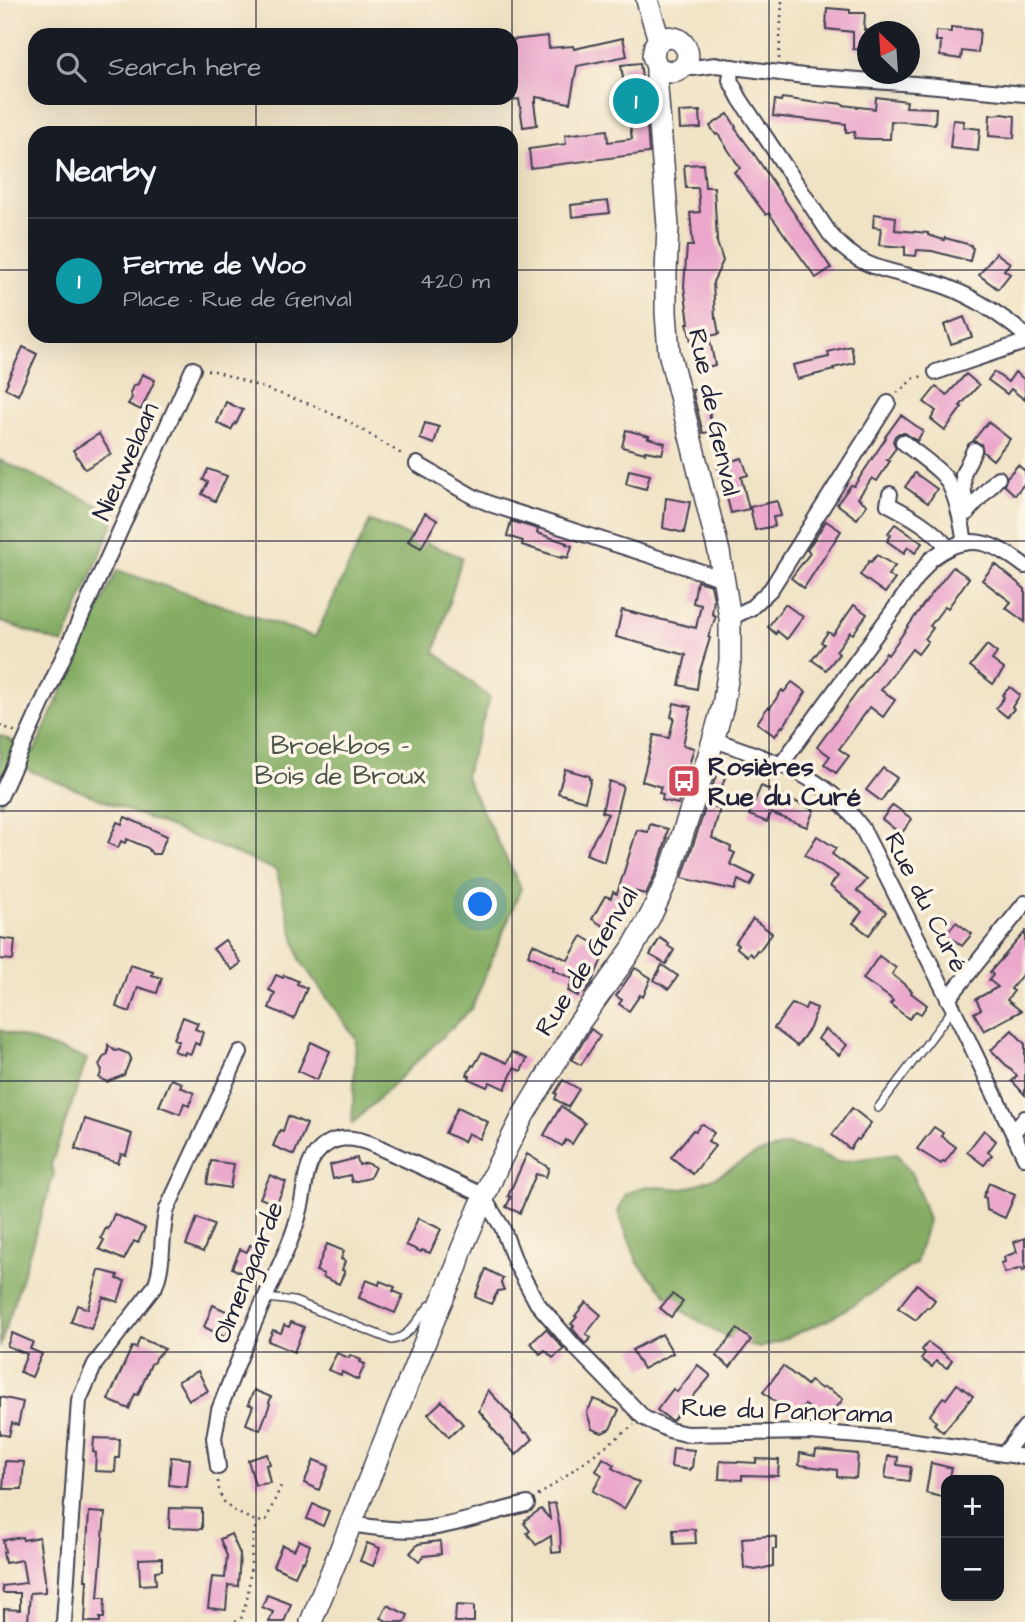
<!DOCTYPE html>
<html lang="en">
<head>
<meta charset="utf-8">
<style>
  body { margin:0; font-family:"Architects Daughter",sans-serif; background:#242831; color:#f1f3f6 }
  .controls { position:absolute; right:21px; bottom:21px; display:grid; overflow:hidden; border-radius:14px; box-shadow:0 7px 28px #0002 }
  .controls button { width:63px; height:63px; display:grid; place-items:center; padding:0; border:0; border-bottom:2px solid #363941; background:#171b24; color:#f1f3f6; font:35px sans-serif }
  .compass { position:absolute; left:857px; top:21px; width:63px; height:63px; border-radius:50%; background:#171b24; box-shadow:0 7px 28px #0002; rotate:335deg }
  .you { position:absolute; left:481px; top:905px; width:24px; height:24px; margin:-18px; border:5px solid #fff; border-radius:50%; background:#1a73e8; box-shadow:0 0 0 10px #1a73e833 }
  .badge { display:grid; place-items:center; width:46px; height:46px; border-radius:50%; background:#0f766e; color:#fff; font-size:23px; font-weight:700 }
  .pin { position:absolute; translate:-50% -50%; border:4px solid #fff; box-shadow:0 2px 7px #0006 }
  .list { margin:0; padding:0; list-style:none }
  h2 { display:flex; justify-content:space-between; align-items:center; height:91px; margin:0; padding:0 28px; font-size:30px }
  h2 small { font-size:23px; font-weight:400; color:#9ea1a6 }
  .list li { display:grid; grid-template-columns:46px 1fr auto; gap:21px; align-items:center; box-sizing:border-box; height:126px; padding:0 28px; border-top:2px solid #363941 }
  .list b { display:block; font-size:26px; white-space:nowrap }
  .list p { margin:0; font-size:23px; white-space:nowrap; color:#9ea1a6 }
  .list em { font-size:23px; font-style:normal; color:#9ea1a6 }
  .icon { flex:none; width:38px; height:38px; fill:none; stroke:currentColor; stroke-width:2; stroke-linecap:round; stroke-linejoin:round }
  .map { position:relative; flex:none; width:1025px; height:1622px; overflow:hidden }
  .search { position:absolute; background:#171b24; box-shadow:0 7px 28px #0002; left:28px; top:28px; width:490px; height:77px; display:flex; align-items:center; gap:18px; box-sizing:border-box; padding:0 24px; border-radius:21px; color:#9ea1a6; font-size:26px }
  .panel { position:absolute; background:#171b24; box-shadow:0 7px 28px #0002; left:28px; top:126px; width:490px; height:217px; border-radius:21px }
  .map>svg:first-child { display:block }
</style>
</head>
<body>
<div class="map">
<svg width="1025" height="1622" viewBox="0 0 1025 1622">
  <rect width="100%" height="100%" fill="#fcf5e5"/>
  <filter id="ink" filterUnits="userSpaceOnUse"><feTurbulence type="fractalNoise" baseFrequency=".0143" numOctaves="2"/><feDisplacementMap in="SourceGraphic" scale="14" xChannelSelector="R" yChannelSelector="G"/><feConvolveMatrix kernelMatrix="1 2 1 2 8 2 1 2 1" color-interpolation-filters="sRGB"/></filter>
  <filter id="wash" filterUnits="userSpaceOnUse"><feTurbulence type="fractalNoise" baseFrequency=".00686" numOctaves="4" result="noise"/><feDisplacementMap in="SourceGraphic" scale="28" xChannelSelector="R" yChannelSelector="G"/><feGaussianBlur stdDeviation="1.57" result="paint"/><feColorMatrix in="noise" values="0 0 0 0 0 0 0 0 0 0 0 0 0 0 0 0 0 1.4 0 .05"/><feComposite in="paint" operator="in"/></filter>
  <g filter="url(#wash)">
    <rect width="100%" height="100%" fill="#f0e3c5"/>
    <g fill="#84ad64" stroke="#536850" stroke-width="2">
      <polygon points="0,460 117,514 63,644 0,621"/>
      <polygon points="370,521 462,557 435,652 490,698 465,776 521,888 472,1008 352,1124 356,1039 300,960 276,870 18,766 0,806 0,735 34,752 117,570 315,637"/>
      <polygon points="0,1030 87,1059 51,1165 54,1174 0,1347"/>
      <polygon points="787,1145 817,1152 837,1162 897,1154 914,1177 928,1220 916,1263 874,1292 828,1320 775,1343 759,1348 724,1336 679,1309 638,1263 618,1212 626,1194 646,1186 684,1189 714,1178 756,1154"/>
    </g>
    <g id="blocks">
      <g fill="#eba7cc">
        <polygon points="827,8 850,10 850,13 865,13 864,30 867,30 867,50 853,49 853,32 826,29"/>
        <polygon points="951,27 980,30 978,53 962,51 961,59 940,56 941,41 936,41 936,31 951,32"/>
        <polygon points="548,36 549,48 573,46 574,49 623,38 627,56 577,66 570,103 536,97 536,102 534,102 537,125 523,127 519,99 511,100 511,40"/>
        <polygon points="640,63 645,99 649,153 531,168 529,149 566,144 565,135 607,130 608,142 632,139 621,65"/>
        <polygon points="876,97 907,101 906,107 936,108 935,124 891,121 890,139 871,139 854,138 855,132 846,132 846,124 773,116 775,100 781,101 782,98 826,104 826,102 843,104 843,105 875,109"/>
        <polygon points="700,111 701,128 680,129 679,112"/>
        <polygon points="728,114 736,127 735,128 754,154 831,268 816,278 769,213 766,215 734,172 740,168 718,134 716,135 710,126"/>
        <polygon points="1003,114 1015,116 1014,138 989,136 990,115"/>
        <polygon points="953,120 964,121 963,127 980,129 978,151 950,148"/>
        <polygon points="703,164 705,187 714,187 717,240 716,239 723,261 713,282 715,318 716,318 719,334 709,336 715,365 697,369 687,323 689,323 684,286 687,246 693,246 690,213 700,212 698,188 686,188 684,165"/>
        <polygon points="608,201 610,213 572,217 571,205"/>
        <polygon points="874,214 896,217 895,230 928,233 928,235 944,240 945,238 971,245 971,247 973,248 970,261 932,251 917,250 916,256 905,255 905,247 879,245 881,228 873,227"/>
        <polygon points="996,253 1010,263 1004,270 1010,274 998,289 979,275"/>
        <polygon points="964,317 972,337 951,344 944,325"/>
        <polygon points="851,346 855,363 833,368 834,370 797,379 793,365 829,357 828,352"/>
        <polygon points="23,347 37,354 18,395 5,388 8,382 7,381"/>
        <polygon points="994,372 1008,382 1015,372 1025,380 1025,400 1011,389 1007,394 988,380"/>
        <polygon points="142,374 155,380 141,410 128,404 132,398 130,393 133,386 138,384"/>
        <polygon points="966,374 979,385 960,406 962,407 945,430 931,419 936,411 924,402 936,387 947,395"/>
        <polygon points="706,388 712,432 703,433 692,390"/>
        <polygon points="226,402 243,410 236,424 235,423 231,430 217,423"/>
        <polygon points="901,415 923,431 917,441 905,433 899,433 895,436 893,441 896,448 887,460 890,461 877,481 872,478 858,498 867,505 857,519 837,504 851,485 854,486 886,438 885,437"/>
        <polygon points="988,422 1010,439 993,460 983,452 981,444 973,441"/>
        <polygon points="425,423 439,427 434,444 420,439"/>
        <polygon points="626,430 649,436 648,438 665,443 662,454 645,451 645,453 622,447"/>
        <polygon points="99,434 111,454 85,469 73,450"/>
        <polygon points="742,458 748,475 741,477 749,509 731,513 724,486 717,465"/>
        <polygon points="1018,465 1025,471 1025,483 1015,495 1004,485 1007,477"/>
        <polygon points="208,469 227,476 215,501 202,494 208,482 203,480"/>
        <polygon points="629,470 650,475 646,489 626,484"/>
        <polygon points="915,473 937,489 928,503 905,487"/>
        <polygon points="666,498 690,502 684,533 663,528"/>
        <polygon points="777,501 781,516 773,517 775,526 755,530 750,507"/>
        <polygon points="425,513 437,520 421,548 408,541"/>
        <polygon points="511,521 538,529 537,533 567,543 566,544 572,546 568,558 562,556 562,558 522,545 523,541 507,536"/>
        <polygon points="826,521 841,531 804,588 791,578 810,553 807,550"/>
        <polygon points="895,524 922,543 915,553 908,547 904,553 887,541 891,535 888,533"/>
        <polygon points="877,555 895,566 888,575 895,579 885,593 860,575 869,561 871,562"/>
        <polygon points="995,564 1025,589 1025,622 1006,608 1011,602 982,580"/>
        <polygon points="953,567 969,578 948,608 945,606 930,626 933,628 925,639 928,641 918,654 912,649 881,690 895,700 883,717 870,707 839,749 849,756 836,773 824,764 830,756 817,747 886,653 888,655 923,605"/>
        <polygon points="697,581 711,585 714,599 712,614 716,616 708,637 710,638 699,674 697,689 679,685 686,655 616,637 622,610 696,628 701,605 693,603"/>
        <polygon points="785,604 803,617 787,639 777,631 776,634 768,627"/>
        <polygon points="854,605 867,614 853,634 850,632 836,651 839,654 826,670 812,660 824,644 821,642 828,632 833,635"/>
        <polygon points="987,645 997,653 992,660 1004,669 993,684 970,666"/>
        <polygon points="792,682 806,692 783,727 782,726 775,736 757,723 768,707 770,708 782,690 784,692"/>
        <polygon points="1010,687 1020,695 1012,707 1014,709 1007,717 996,708 1004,697 1002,695"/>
        <polygon points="674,703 691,707 683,745 694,748 678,804 662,800 663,794 659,793 661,787 642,781 654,735 669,738 674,718 671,717"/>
        <polygon points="883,768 897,778 881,801 866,790"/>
        <polygon points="565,769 589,776 589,779 591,779 585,801 558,793"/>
        <polygon points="717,773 726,775 715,807 720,808 712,838 731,847 730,851 735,853 730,864 755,876 750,886 738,880 735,890 682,878"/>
        <polygon points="609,781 623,786 604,862 586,854 608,814 602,812"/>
        <polygon points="761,786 814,810 807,827 771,813 767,822 749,815"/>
        <polygon points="893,805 912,819 901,834 882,819"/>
        <polygon points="125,817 167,836 159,854 152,854 148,848 127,839 125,843 121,841 118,848 108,843 117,822 122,824"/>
        <polygon points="650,824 668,829 666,838 667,838 657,870 646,894 628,890 608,929 592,919 605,896 611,898 613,892 617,894 637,830 648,832"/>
        <polygon points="817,836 836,848 832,854 867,880 857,891 886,912 869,935 853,923 862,912 830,886 838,876 805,855"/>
        <polygon points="753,919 772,933 759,951 757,950 753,956 749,953 747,956 737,948 738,945 735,943"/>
        <polygon points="956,922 972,934 962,946 946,934"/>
        <polygon points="1025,932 1025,971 1011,989 1014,991 1007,1000 1021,1011 984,1031 974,1013 981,1009 976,999 998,987 989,980 993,975 990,972"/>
        <polygon points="582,936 599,946 598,949 601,950 599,955 603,957 591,984 584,993 580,991 578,996 568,991 573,979 553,970 554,967 528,955 533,944 568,960"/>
        <polygon points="0,938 15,940 13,960 0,959"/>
        <polygon points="660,938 669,944 668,946 674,950 666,964 650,955"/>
        <polygon points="225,940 241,963 232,970 213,949"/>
        <polygon points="879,956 896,968 892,974 912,991 911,993 927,1005 921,1014 916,1011 909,1019 890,1004 893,1001 889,997 863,979"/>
        <polygon points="130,965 153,972 152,975 162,978 157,993 138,987 130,1012 116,1007"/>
        <polygon points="662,965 678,976 669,989 654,980"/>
        <polygon points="635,968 651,978 643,997 640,995 629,1011 619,1004 622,1000 616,996"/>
        <polygon points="276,975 283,978 284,975 298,981 297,984 307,988 294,1019 269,1008 275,993 269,990"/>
        <polygon points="792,1004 805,1009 807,1004 817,1008 810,1028 797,1046 774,1028"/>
        <polygon points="183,1017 198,1023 195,1029 203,1032 199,1045 195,1043 191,1054 185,1052 184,1055 174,1051 179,1041 174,1039"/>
        <polygon points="591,1029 600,1036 581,1065 572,1060"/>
        <polygon points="825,1029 847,1045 839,1055 818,1039"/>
        <polygon points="1012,1030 1025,1044 1025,1095 1012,1081 1017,1076 991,1050"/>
        <polygon points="311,1042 330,1051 317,1080 298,1071"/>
        <polygon points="108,1045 115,1051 119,1050 129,1054 131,1058 124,1075 107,1082 99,1078 102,1070 99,1065 104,1056 108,1054"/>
        <polygon points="482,1052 507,1063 512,1052 527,1059 521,1071 514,1068 505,1089 490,1082 487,1087 469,1079 470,1076 467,1075 472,1065 474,1066"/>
        <polygon points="171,1079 182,1083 180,1087 194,1093 189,1106 184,1103 180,1114 159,1106"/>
        <polygon points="563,1080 579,1089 568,1107 555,1099 557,1094 555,1093"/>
        <polygon points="561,1106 585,1123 572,1144 566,1140 562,1146 544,1135"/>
        <polygon points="458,1107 488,1122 480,1139 468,1133 464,1142 445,1133"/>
        <polygon points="852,1108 871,1123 859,1140 857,1139 850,1149 832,1135"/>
        <polygon points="288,1116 307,1124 294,1155 273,1146 280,1130 283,1131"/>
        <polygon points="85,1119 132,1134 126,1155 121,1154 118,1163 75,1149"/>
        <polygon points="703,1124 714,1133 708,1141 715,1146 693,1174 671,1157 693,1130 696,1131 700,1125"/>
        <polygon points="934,1127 943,1133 941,1136 956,1147 945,1162 943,1161 941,1164 917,1149"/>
        <polygon points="984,1130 996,1141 988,1152 992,1155 984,1165 967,1152"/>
        <polygon points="527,1154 549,1168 546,1177 536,1174 520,1213 506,1207 511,1197 508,1196"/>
        <polygon points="357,1158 359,1165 367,1163 375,1167 370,1178 352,1182 350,1175 333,1179 330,1165"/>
        <polygon points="211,1161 234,1164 230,1188 207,1184"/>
        <polygon points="270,1175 286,1182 276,1205 260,1198"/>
        <polygon points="989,1183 1015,1195 1005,1218 987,1210 986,1198 983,1197"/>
        <polygon points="114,1214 145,1228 138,1243 134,1241 124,1260 99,1249 104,1240 101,1238 106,1228 108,1229"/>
        <polygon points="197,1218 214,1225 203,1252 186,1245"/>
        <polygon points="418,1218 441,1229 430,1253 422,1250 421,1252 406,1245"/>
        <polygon points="1025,1238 1025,1270 1023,1271 1022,1268 1005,1273 1001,1263 1005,1262 1004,1257 1017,1252 1014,1242"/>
        <polygon points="327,1244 344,1251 341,1259 345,1261 342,1270 345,1271 339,1284 323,1277 324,1274 316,1271"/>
        <polygon points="250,1245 263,1250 256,1266 259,1269 254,1280 232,1268 240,1249 247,1252"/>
        <polygon points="486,1269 503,1278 501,1283 504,1290 498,1291 491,1304 475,1297"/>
        <polygon points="99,1270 118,1275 117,1279 125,1281 118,1302 103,1297 91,1329 71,1322 77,1305 88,1309"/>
        <polygon points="366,1280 379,1285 380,1281 395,1287 393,1291 403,1295 395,1313 359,1298"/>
        <polygon points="917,1284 935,1300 929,1308 927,1307 916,1320 898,1308"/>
        <polygon points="672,1294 683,1302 671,1317 660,1308"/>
        <polygon points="586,1302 601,1315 586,1334 591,1338 585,1344 572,1328 574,1326 571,1324 577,1317 575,1316"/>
        <polygon points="213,1305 239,1317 234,1326 231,1326 225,1337 204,1327"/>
        <polygon points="291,1322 304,1327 294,1352 268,1341 273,1330 281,1333 284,1325 289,1327"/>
        <polygon points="546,1329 564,1349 553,1358 545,1350 540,1354 531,1343"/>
        <polygon points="737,1329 751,1340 730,1367 716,1356"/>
        <polygon points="12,1333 33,1342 30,1349 42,1354 32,1377 20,1372 27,1354 7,1346"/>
        <polygon points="662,1334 673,1353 643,1369 632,1350"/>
        <polygon points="140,1338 165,1349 155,1358 154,1362 151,1364 138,1395 135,1394 129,1409 108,1400 132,1347 136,1348"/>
        <polygon points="928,1342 952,1360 947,1368 936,1361 932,1367 921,1359 925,1353 922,1350"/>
        <polygon points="337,1353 349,1358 350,1355 361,1360 360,1362 365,1364 358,1380 342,1372 341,1375 328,1370"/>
        <polygon points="698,1365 710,1375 710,1377 672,1421 657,1410 673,1389 677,1392"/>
        <polygon points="783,1366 807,1385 810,1381 822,1389 824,1387 828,1390 829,1389 843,1399 836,1408 834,1407 824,1420 805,1405 796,1418 763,1392"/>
        <polygon points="198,1371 208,1391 189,1400 178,1381"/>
        <polygon points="957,1384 973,1396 943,1432 934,1424 936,1422 930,1415 943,1397 946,1399"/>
        <polygon points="254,1390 271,1397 269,1403 270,1404 260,1430 246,1424 253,1406 248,1404"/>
        <polygon points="488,1390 513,1417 512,1419 525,1433 526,1432 533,1439 516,1455 490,1426 491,1425 479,1411"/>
        <polygon points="0,1397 23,1402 18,1425 12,1423 9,1436 0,1434"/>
        <polygon points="594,1399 619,1410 610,1429 602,1433 592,1429 587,1412"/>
        <polygon points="442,1401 463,1424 449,1437 428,1414"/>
        <polygon points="94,1438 120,1439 119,1458 116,1458 115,1472 95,1471 96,1453 93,1452"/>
        <polygon points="673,1448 694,1450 692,1468 690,1468 690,1470 671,1467"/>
        <polygon points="816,1450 858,1454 856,1478 837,1477 837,1470 799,1465 800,1453 815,1456"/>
        <polygon points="267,1454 270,1464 266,1465 270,1483 255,1485 248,1460"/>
        <polygon points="888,1456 898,1457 897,1465 911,1467 909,1481 885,1478"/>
        <polygon points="171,1457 190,1459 187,1487 169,1485"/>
        <polygon points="603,1458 614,1465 612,1468 639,1483 624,1509 593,1491 602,1475 596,1471"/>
        <polygon points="756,1459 779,1460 778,1476 742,1475 742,1480 719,1479 720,1461 756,1463"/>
        <polygon points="314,1460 329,1466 319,1490 304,1483"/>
        <polygon points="5,1461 24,1462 22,1489 3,1489"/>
        <polygon points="931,1463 952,1468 949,1480 946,1480 946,1498 926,1493"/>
        <polygon points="555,1503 560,1529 561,1552 552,1553 551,1536 536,1545 527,1533 530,1531 524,1523 526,1522 525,1520 541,1509 550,1519 548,1504"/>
        <polygon points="313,1504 329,1511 323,1526 307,1519"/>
        <polygon points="170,1508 202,1509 202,1529 169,1528"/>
        <polygon points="89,1512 105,1513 98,1598 105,1598 104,1618 100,1618 100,1622 85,1622 87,1580 85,1580"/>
        <polygon points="695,1529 696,1543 674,1544 673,1530"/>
        <polygon points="231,1534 240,1554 238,1586 228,1585 226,1610 208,1608 212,1577 225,1578 227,1556 220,1539"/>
        <polygon points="768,1536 776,1537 776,1549 773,1549 773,1566 756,1570 744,1568 742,1538"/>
        <polygon points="22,1537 23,1540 39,1537 45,1579 45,1592 30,1593 28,1622 4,1622 4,1609 20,1610 20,1593 3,1593 2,1586 26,1583 22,1560 5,1563 3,1552 5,1552 3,1540"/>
        <polygon points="299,1540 310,1545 304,1562 302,1561 295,1576 273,1566 282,1545 294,1550"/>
        <polygon points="440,1541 441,1554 424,1556 419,1561 410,1553 418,1544"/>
        <polygon points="367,1543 380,1548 373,1566 360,1561"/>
        <polygon points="162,1558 162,1570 155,1571 156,1584 140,1585 139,1559"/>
        <polygon points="267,1595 291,1604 284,1622 269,1622 273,1612 262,1607"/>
        <polygon points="387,1605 408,1615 405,1622 389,1622 381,1618"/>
        <polygon points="456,1605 474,1606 474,1622 455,1622"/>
      </g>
    </g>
  </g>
  <g filter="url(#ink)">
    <use href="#blocks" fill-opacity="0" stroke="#413f50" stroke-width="2"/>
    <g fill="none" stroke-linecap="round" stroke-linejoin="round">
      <defs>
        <g id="lane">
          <polyline points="878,1108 953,1009"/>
          <path d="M266 1298 294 1301 392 1340C410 1337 418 1318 430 1305L433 1306"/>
        </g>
        <g id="street">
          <polyline points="685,64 693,68 716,65 804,76 915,84 1025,94"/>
          <path d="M732 67 730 80 740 99 830 234C866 277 900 269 947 287 976 298 1001 315 1025 335"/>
          <polyline points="936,372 1025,342"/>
          <path d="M903 442C916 453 931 463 942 474 956 488 962 524 965 543"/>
          <polyline points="417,464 474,497 493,505 724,579"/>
          <path d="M890 494 888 504C909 515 933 528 948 548"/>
          <polyline points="967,512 998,478"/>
          <polyline points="967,513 964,493 963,474 974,450"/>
          <polyline points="730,618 751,608 771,589 888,403"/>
          <path d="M713 739C751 754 802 768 833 795 844 805 853 816 862 828L953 1008 1025 1158"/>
          <path d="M780 766 930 560C966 531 991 540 1025 566"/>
          <polyline points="0,797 193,369"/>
          <polyline points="948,999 1025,903"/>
          <polyline points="1014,1132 1025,1118"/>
          <polyline points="1004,1454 1025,1427"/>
          <path d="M218 1467 214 1438 219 1410C234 1372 249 1333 266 1296 278 1268 293 1240 300 1210 305 1193 304 1168 316 1154 332 1134 353 1136 374 1145L485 1196 488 1205 502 1227 516 1264 537 1303 575 1347 644 1418 669 1430 686 1434 810 1432 908 1440 1025 1457"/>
          <path d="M350 1524C376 1528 405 1532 431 1528 464 1523 495 1511 527 1504"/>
          <path d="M64 1622 79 1400 95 1364 155 1286C165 1262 160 1234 167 1209L240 1052"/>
        </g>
        <g id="secondary">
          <polyline points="647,0 659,40"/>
          <path d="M311 1622 439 1307 457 1266 461 1251 497 1167 524 1114 579 1023 632 949 652 913 669 875 708 758 723 706 730 661V618L719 552 669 352 666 313V273L668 226 657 88V67L653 56 655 45C677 22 701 57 679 70 671 74 664 71 657 67"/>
        </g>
      </defs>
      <use href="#lane" stroke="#413f50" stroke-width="10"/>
      <use href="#street" stroke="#413f50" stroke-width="18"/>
      <use href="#secondary" stroke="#413f50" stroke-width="24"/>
      <g stroke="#413f50" stroke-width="2.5" stroke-dasharray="2 5" stroke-linecap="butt">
        <polyline points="779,59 782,0"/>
        <polyline points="207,370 215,371 315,406 347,421 405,456"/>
        <polyline points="897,393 913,379 923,376"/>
        <polyline points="0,725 16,732"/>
        <path d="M218 1481C219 1508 236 1512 258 1522L266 1520 281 1486"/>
        <polyline points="538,1496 634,1425"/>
        <polyline points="235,1622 241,1619 248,1595 254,1531 258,1523"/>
      </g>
      <use href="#lane" stroke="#fff" stroke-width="7"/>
      <use href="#street" stroke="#fff" stroke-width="14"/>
      <use href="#secondary" stroke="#fff" stroke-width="21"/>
    </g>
  </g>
  <path fill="none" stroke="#22223b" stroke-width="2" stroke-opacity="0.55" d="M256 0V35M512 0V1622M769 0V1622M256 98V133M0 270H35M511 270H1025M256 336V1622M0 541H1025M0 811H1025M0 1081H1025M0 1352H1025"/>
  <defs>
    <symbol id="bus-square" viewBox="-11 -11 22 22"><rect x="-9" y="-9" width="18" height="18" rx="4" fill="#d1495b" stroke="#fcf5e5"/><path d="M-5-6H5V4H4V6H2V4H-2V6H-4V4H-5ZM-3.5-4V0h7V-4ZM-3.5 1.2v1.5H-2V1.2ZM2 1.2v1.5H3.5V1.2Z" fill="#fff"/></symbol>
  </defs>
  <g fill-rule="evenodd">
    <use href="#bus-square" x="665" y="762" width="38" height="38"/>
  </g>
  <g text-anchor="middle" stroke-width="7" stroke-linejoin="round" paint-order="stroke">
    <g font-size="26" fill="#22223b" stroke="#fcf5e5">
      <text transform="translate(715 412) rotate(78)" y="9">Rue de Genval</text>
      <text transform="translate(125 461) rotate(-66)" y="9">Nieuwelaan</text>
      <text transform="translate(927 902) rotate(63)" y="9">Rue du Curé</text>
      <text transform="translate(586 961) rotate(-58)" y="9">Rue de Genval</text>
      <text transform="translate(247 1272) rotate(-68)" y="9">Olmengaarde</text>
      <text transform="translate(787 1410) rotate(2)" y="9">Rue du Panorama</text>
    </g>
    <g font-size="26" fill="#4a544c" stroke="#fcf5e5">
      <text x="340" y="754">Broekbos -<tspan x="340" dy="30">Bois de Broux</tspan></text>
    </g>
    <g font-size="26" font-weight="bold" fill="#22223b" stroke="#fcf5e5" text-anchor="start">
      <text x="708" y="775">Rosières<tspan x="708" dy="30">Rue du Curé</tspan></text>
    </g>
  </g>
</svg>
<div class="controls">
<button>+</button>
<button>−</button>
</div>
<svg class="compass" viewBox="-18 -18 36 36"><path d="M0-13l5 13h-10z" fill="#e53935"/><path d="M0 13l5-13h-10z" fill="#9ea1a6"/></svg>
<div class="you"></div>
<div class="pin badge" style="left:636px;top:101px;background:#0f9aa8">1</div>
<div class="search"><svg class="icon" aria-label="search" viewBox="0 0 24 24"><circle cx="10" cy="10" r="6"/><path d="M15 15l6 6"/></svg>Search here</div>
<section class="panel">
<h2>Nearby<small></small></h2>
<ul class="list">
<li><span class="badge" style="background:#0f9aa8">1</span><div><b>Ferme de Woo</b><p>Place · Rue de Genval</p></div><em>420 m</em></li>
</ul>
</section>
</div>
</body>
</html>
